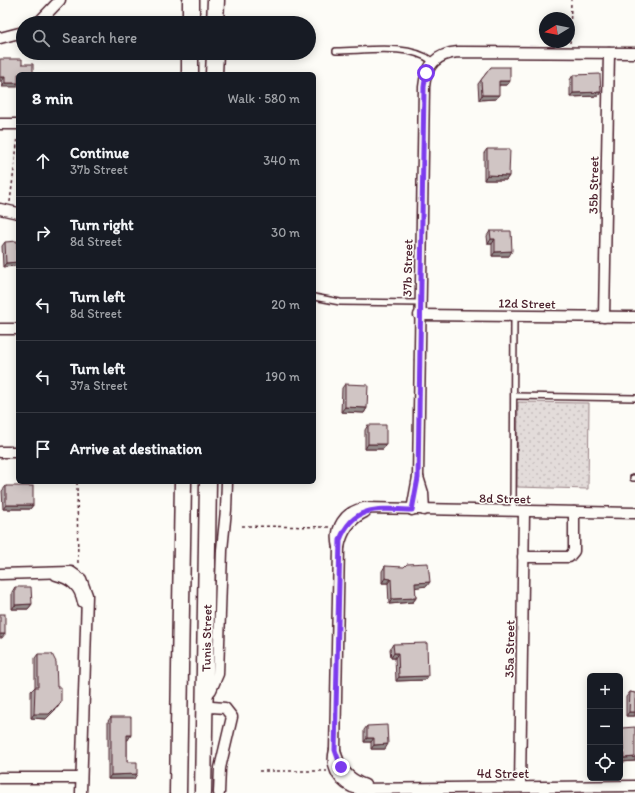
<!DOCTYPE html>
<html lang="en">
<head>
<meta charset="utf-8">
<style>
  body { margin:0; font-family:Itim,sans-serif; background:#20242c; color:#f1f3f6 }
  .controls { position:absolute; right:12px; bottom:12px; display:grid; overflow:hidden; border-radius:6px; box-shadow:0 2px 10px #0003 }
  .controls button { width:36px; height:36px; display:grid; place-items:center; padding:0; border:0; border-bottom:1px solid #363941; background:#171b24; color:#f1f3f6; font:20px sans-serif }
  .compass { position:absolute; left:539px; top:12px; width:36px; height:36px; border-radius:50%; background:#171b24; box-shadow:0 2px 10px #0003; rotate:260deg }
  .stop { position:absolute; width:12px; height:12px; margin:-9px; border:3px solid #7c3aed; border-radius:50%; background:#fff }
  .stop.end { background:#7c3aed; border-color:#fff; box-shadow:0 1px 4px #0008 }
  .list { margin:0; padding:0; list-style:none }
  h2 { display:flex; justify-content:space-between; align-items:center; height:52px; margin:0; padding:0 16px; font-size:17px }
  h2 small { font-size:13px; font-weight:400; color:#9ea1a6 }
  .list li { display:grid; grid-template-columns:26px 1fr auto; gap:12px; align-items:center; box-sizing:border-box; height:72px; padding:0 16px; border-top:1px solid #363941 }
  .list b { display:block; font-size:15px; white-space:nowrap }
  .list p { margin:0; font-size:13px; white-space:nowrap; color:#9ea1a6 }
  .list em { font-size:13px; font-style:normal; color:#9ea1a6 }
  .icon { flex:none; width:22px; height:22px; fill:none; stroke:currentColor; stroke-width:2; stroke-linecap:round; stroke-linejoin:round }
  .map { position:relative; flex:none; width:635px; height:793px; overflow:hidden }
  .search { position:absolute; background:#171b24; box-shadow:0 2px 10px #0003; left:16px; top:16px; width:300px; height:44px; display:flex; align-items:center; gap:10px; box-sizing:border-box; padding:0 14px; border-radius:22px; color:#9ea1a6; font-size:15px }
  .panel { position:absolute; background:#171b24; box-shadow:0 2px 10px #0003; left:16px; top:72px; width:300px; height:412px; border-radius:6px }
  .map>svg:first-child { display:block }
</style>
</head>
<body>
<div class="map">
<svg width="635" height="793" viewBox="0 0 635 793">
  <defs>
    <pattern id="park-dots" width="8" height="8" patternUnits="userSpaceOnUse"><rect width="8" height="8" fill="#e3dcda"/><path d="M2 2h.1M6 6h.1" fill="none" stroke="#c4bcbb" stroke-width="1.8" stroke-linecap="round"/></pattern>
  </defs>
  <rect width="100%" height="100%" fill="#fdfcf7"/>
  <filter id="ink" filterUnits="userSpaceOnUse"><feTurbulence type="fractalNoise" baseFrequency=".025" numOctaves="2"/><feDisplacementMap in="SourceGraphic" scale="8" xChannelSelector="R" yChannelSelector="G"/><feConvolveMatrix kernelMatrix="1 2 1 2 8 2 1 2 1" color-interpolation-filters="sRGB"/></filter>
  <g filter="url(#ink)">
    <polygon fill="url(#park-dots)" stroke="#967e82" points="518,402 589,403 588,489 517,487"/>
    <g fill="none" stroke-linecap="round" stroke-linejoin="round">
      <defs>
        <g id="lane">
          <path d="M336 51C365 51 408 43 432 61"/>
          <polyline points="314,297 340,302 420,303"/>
          <polyline points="514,396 635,398"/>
          <polyline points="633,478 635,478"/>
          <polyline points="513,511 514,316"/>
        </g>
        <g id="street">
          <polyline points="38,23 60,0"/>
          <polyline points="0,38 23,32"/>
          <polyline points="0,124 18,124"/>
          <polyline points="0,209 18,213"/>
          <polyline points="419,315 635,317"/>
          <polyline points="604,317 609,53"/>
          <polyline points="0,329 18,329"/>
          <polyline points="0,452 18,452"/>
          <polyline points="418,477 423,493 424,510"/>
          <path d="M412 510 418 477 424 87C426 65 436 54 458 52L635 53"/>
          <path d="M339 547C334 528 344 512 364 508L635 513"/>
          <polyline points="523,557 569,557 574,551 574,512"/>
          <polyline points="0,574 71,572 81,579 87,595 81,793"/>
          <path d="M56 575C71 579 80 586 83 602"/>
          <polyline points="205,697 211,690 218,674 222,550 226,510 227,482"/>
          <polyline points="204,710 212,707 225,708 232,717 220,768 219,793"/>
          <path d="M335 750C330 768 340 785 358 789L635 786"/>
          <polyline points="0,778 81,778"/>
          <path d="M365 785C348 779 339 768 335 750L339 547C342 531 350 519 365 512"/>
          <polyline points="520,786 524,512"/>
        </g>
        <g id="primary">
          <polyline points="191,23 191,0"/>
          <polyline points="215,23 216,0"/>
          <polyline points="190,74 190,53"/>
          <polyline points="214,74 215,53"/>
          <polyline points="178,793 183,482"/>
          <polyline points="203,793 208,482"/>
        </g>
      </defs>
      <use href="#lane" stroke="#4a1f2b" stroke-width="8"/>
      <use href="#street" stroke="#4a1f2b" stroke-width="13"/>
      <use href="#primary" stroke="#4a1f2b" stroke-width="19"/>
      <g stroke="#4a1f2b" stroke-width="1.5" stroke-dasharray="3 3" stroke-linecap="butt">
        <polyline points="570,43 571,0"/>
        <polyline points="10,202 18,137"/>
        <polyline points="77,482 78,566"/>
        <polyline points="242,526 331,527"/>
        <polyline points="259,771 327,771"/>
      </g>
      <use href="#lane" stroke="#fdfcf7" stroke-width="5"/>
      <use href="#street" stroke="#fdfcf7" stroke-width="10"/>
      <use href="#primary" stroke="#fdfcf7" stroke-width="16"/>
    </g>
    <g fill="#b3a9a9" stroke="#4a1f2b">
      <polygon points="22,59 2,87 2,81 0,81"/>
      <polygon points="491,67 510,81 507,85 499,85 496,99 479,100 478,84"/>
      <polygon points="573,75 601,92 598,96 570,97 570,80"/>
      <polygon points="487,149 509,176 506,180 484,180 484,153"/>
      <polygon points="490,231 509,256 492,256 492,244 488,244 487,236"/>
      <polygon points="5,242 17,250 3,267 2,246"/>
      <polygon points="345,384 367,408 364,413 341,412 342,388"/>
      <polygon points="368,425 386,444 383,449 365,449 365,430"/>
      <polygon points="6,486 33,505 30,509 3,509 2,491"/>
      <polygon points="385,566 427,586 415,587 416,598 413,602 389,604 388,583 382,583 382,571"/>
      <polygon points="15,587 32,604 28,609 12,609 12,592"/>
      <polygon points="393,644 428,676 425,680 396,681 395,658 391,658 390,649"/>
      <polygon points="38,654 57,687 58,707 46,719 31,718 31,691 35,687 35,658"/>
      <polygon points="630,692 635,693 635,716 626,716 626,697"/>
      <polygon points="111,717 131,735 127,740 127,762 134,779 108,779 108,721"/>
      <polygon points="367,726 385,749 371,749 371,742 364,742 364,730"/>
      <polygon points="622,728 635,761 621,762 620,731"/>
    </g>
    <g fill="#928a89" stroke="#4a1f2b">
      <polygon points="0,77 5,77 2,81 0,81"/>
      <polygon points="499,81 510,81 507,85 496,85"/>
      <polygon points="5,83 18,83 18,87 2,87"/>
      <polygon points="601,92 598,96 570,97 573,93"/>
      <polygon points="482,95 499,95 496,99 479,100"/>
      <polygon points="487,175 509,176 506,180 484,180"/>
      <polygon points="491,239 495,239 492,244 488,244"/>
      <polygon points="512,251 509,256 492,256 495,252"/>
      <polygon points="18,262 18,266 3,267 6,263"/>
      <polygon points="345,407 367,408 364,413 341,412"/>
      <polygon points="368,444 386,444 383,449 365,449"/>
      <polygon points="6,505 33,505 30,509 3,509"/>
      <polygon points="385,578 391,579 388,583 382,583"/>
      <polygon points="430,582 427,586 412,588 415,583"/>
      <polygon points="416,598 413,602 389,604 392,599"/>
      <polygon points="32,604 28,609 12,609 15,605"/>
      <polygon points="0,634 5,634 2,638 0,638"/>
      <polygon points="394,653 398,653 395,658 391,658"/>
      <polygon points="428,676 425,680 396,681 399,677"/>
      <polygon points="61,702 58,707 46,719 31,718 34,714"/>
      <polygon points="629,712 635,712 635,716 626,716"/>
      <polygon points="127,735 131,735 128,740 124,740"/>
      <polygon points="367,738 374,738 371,742 364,742"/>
      <polygon points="388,744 385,749 371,749 374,745"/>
      <polygon points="635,757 635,761 621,762 624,758"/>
      <polygon points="137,774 134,779 108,779 111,775"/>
    </g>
    <g fill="#d0c5c4" stroke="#4a1f2b">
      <polygon points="0,59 22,59 22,64 33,64 33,74 18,74 18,83 5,83 5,77 0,77"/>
      <polygon points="491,67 510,67 510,81 499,81 499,95 482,95 481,80"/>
      <polygon points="600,74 601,92 573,93 573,75"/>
      <polygon points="487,149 510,149 509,176 487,175"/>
      <polygon points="490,231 511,231 512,251 495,252 495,239 491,239"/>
      <polygon points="17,241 17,250 18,249 18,262 6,263 5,242"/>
      <polygon points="345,384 368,385 367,408 345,407"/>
      <rect x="368" y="425" width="18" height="19"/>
      <rect x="6" y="486" width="27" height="19"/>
      <polygon points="428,563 430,582 415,583 416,598 392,599 391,579 385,578 385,566 404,567 407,564"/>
      <polygon points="15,587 31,587 32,604 15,605"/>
      <rect x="0" y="614" width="5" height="20"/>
      <polygon points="427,643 428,676 399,677 398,653 394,653 393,644"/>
      <polygon points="38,654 52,654 56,662 57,687 61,687 61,702 49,714 34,714 35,687 38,687"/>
      <polygon points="630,692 635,693 635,712 629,712"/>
      <polygon points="111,717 131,717 131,735 127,735 127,762 137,762 137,774 111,775"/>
      <polygon points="387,725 388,744 374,745 374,738 367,738 367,726"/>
      <polygon points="635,727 635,757 624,758 622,728"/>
    </g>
  </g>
  <g fill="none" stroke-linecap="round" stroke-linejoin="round" filter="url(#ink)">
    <path stroke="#7c3aed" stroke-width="5" d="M341 767 335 750 340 540C353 504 381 509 412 510L418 478 424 87 426 73"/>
  </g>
  <g text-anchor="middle" stroke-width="3" stroke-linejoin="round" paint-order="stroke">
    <g font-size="13" fill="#4a1f2b" stroke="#fdfcf7">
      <text transform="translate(593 185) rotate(-89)" y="5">35b Street</text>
      <text transform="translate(407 268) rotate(-89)" y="5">37b Street</text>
      <text transform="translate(527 303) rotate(1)" y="5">12d Street</text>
      <text transform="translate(505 498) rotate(1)" y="5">8d Street</text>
      <text transform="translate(206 638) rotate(-89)" y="5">Tunis Street</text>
      <text transform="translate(509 649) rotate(-89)" y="5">35a Street</text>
      <text x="503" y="778">4d Street</text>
    </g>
  </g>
</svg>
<div class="controls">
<button>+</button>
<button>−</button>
<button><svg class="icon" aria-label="locate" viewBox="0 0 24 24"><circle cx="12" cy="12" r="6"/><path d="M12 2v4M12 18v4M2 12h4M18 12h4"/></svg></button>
</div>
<svg class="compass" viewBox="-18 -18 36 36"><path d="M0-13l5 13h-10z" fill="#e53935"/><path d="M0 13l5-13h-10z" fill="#9ea1a6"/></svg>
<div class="stop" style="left:426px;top:73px"></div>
<div class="stop end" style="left:341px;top:767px"></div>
<div class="search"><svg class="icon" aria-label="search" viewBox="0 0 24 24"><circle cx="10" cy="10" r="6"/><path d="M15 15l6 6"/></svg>Search here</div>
<section class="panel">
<h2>8 min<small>Walk · 580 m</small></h2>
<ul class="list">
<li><svg class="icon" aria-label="ahead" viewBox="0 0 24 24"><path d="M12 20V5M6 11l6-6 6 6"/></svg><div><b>Continue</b><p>37b Street</p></div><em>340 m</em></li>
<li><svg class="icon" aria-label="right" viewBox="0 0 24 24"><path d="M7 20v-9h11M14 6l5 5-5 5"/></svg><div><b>Turn right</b><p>8d Street</p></div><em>30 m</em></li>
<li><svg class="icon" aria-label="left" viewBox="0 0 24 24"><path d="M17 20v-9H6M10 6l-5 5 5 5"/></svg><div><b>Turn left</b><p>8d Street</p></div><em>20 m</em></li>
<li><svg class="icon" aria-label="left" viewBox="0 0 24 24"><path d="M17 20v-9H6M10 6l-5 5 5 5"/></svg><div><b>Turn left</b><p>37a Street</p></div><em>190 m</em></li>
<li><svg class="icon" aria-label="arrive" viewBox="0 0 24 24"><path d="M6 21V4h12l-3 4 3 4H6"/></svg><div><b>Arrive at destination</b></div></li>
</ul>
</section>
</div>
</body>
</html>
